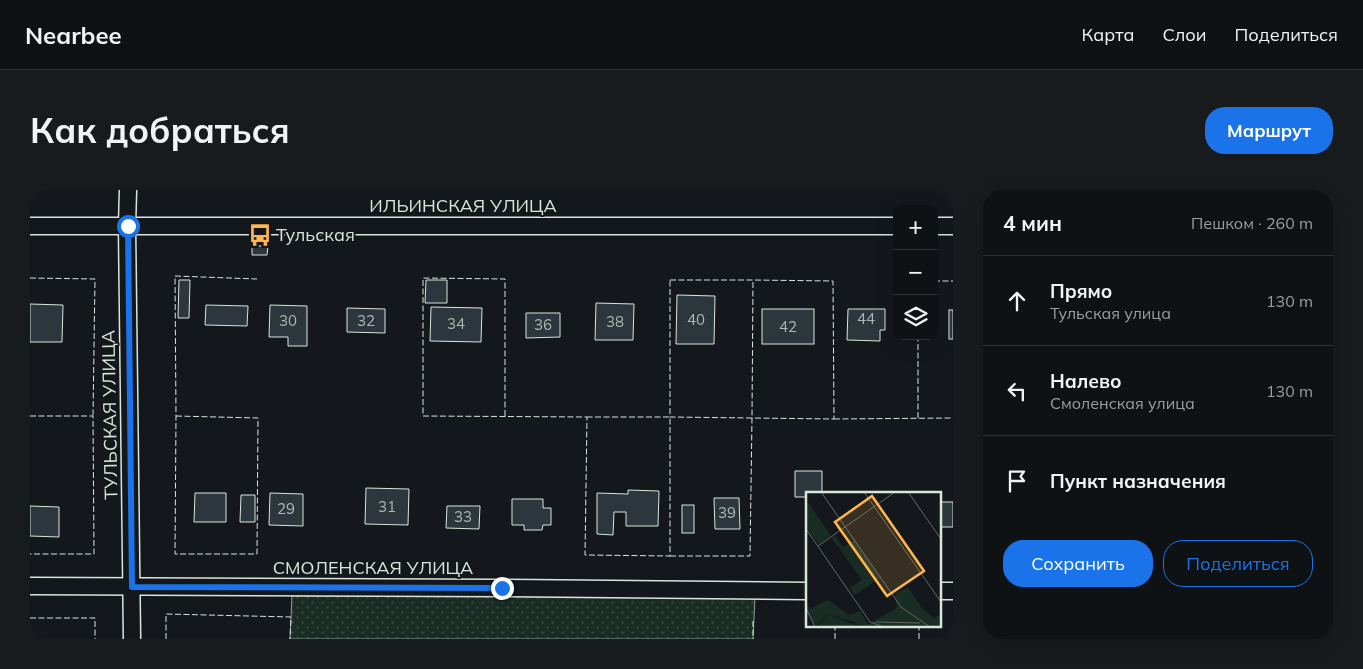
<!DOCTYPE html>
<html lang="ru">
<head>
<meta charset="utf-8">
<style>
  body { margin:0; font-family:Mulish,sans-serif; background:#181b1e; color:#f1f3f6 }
  .controls { position:absolute; right:15px; top:15px; display:grid; overflow:hidden; border-radius:10px; box-shadow:0 5px 20px #0002 }
  .controls button { width:45px; height:45px; display:grid; place-items:center; padding:0; border:0; border-bottom:1px solid #2f3234; background:#0f1215; color:#f1f3f6; font:25px sans-serif }
  .stop { position:absolute; width:15px; height:15px; margin:-11px; border:4px solid #1a73e8; border-radius:50%; background:#fff }
  .stop.end { background:#1a73e8; border-color:#fff; box-shadow:0 1px 5px #0008 }
  .list { margin:0; padding:0; list-style:none }
  h2 { display:flex; justify-content:space-between; align-items:center; height:65px; margin:0; padding:0 20px; font-size:21px }
  h2 small { font-size:16px; font-weight:400; color:#9b9ea0 }
  .list li { display:grid; grid-template-columns:32px 1fr auto; gap:15px; align-items:center; box-sizing:border-box; height:90px; padding:0 20px; border-top:1px solid #2f3234 }
  .list b { display:block; font-size:19px; white-space:nowrap }
  .list p { margin:0; font-size:16px; white-space:nowrap; color:#9b9ea0 }
  .list em { font-size:16px; font-style:normal; color:#9b9ea0 }
  .actions { display:flex; gap:10px; padding:15px 20px }
  .actions a { flex:1; padding:11px 0; border:1px solid #1a73e8; border-radius:20px; text-align:center; font-size:18px; color:#1a73e8 }
  .actions .main { background:#1a73e8; color:#fff }
  .icon { flex:none; width:28px; height:28px; fill:none; stroke:currentColor; stroke-width:2; stroke-linecap:round; stroke-linejoin:round }
  .map { position:relative; flex:none; width:923px; height:449px; overflow:hidden; border-radius:20px }
  header { display:flex; align-items:center; gap:30px; box-sizing:border-box; height:70px; padding:0 25px; background:#0f1215; border-bottom:1px solid #2f3234 }
  header strong { font-size:24px }
  nav { display:flex; gap:28px; margin-inline-start:auto; font-size:18px }
  .intro { display:flex; align-items:center; justify-content:space-between; box-sizing:border-box; height:120px; padding:0 30px }
  h1 { margin:0; font-size:35px }
  .button { padding:12px 22px; border-radius:20px; background:#1a73e8; color:#fff; font-size:18px; font-weight:700 }
  main { display:flex; gap:30px; padding:0 30px }
  aside { flex:1; background:#0f1215; border-radius:20px; box-shadow:0 5px 20px #0002 }
  .map>svg:first-child { display:block }
</style>
</head>
<body>
<header>
<strong>Nearbee</strong>
<nav><a>Карта</a><a>Слои</a><a>Поделиться</a></nav>
</header>
<div class="intro"><h1>Как добраться</h1><a class="button">Маршрут</a></div>
<main>
<div class="map">
<svg width="923" height="449" viewBox="0 0 923 449">
  <defs>
    <pattern id="grass-dots" width="8" height="8" patternUnits="userSpaceOnUse" patternTransform="scale(1.25)"><rect width="8" height="8" fill="#1a2d24"/><path d="M2 2h.1M6 6h.1" fill="none" stroke="#3b4b43" stroke-width="1.8" stroke-linecap="round"/></pattern>
  </defs>
  <rect width="100%" height="100%" fill="#14181c"/>
  <polygon fill="url(#grass-dots)" stroke="#939e99" points="262,406 725,407 723,449 260,449"/>
  <g fill="#2c363c" stroke="#d8e6dc">
    <polygon points="222,56 238,56 237,65 222,65"/>
    <polygon points="149,90 160,90 159,128 148,128"/>
    <polygon points="396,90 417,90 417,113 395,113"/>
    <polygon points="647,105 685,106 684,154 646,154"/>
    <polygon points="566,113 604,114 603,150 565,150"/>
    <polygon points="0,114 33,115 32,152 0,152"/>
    <polygon points="176,115 218,116 217,136 175,135"/>
    <polygon points="240,115 277,116 277,156 258,156 258,147 239,147"/>
    <polygon points="401,117 452,118 451,152 400,151"/>
    <polygon points="317,118 355,119 355,143 317,142"/>
    <rect x="732" y="119" width="52" height="35"/>
    <polygon points="818,119 855,119 855,140 850,140 850,151 817,150"/>
    <rect x="919" y="120" width="4" height="29"/>
    <polygon points="496,123 530,123 530,147 496,148"/>
    <polygon points="765,281 792,281 792,303 777,303 777,307 765,307"/>
    <polygon points="336,298 379,299 378,335 335,334"/>
    <polygon points="598,300 629,301 628,336 596,336 596,322 584,322 583,345 567,344 567,303 598,304"/>
    <polygon points="165,303 196,303 196,332 164,332"/>
    <polygon points="240,303 273,304 273,336 239,335"/>
    <polygon points="211,305 225,305 225,332 210,332"/>
    <polygon points="684,308 709,308 710,339 685,339"/>
    <polygon points="482,309 513,309 513,318 521,318 521,335 513,335 512,340 494,340 494,335 482,335"/>
    <rect x="909" y="312" width="14" height="25"/>
    <rect x="652" y="315" width="12" height="28"/>
    <polygon points="0,316 29,317 29,347 0,346"/>
    <polygon points="417,316 450,316 449,339 416,338"/>
  </g>
  <g fill="none" stroke-linecap="round" stroke-linejoin="round">
    <defs>
      <g id="minor">
        <polyline points="98,0 97,36 102,449"/>
        <polyline points="0,36 867,36"/>
        <polyline points="904,36 923,36"/>
        <polyline points="0,396 472,398 777,401"/>
        <polyline points="909,401 923,401"/>
      </g>
    </defs>
    <use href="#minor" stroke="#d8e6dc" stroke-width="19"/>
    <use href="#minor" stroke="#14181c" stroke-width="16"/>
    <g stroke="#d8e6dc" stroke-width="1" stroke-dasharray="6 2.5" stroke-linecap="butt">
      <polyline points="0,88 65,89 63,226"/>
      <polygon points="640,90 723,90 722,228 640,227"/>
      <polyline points="904,91 923,91"/>
      <polyline points="0,226 63,226 64,364 0,364"/>
      <polyline points="146,226 228,228 227,364 145,364 146,226 145,86 227,89"/>
      <polyline points="475,226 475,89 393,88 393,226 557,227 555,365 640,366 640,227 557,227"/>
      <polyline points="888,228 888,146"/>
      <polyline points="804,229 923,228"/>
      <polyline points="640,366 720,366 722,228 804,229 803,91 723,90"/>
      <polyline points="0,428 65,428 65,449"/>
      <polyline points="723,431 723,449"/>
      <polyline points="136,449 136,424 261,427 260,449"/>
      <polyline points="805,449 805,435"/>
      <polyline points="889,449 889,435"/>
    </g>
  </g>
  <g fill="none" stroke-linecap="round" stroke-linejoin="round">
    <polyline stroke="#1a73e8" stroke-width="6" points="98,36 102,397 472,398"/>
  </g>
  <defs>
    <symbol id="bus-bare" viewBox="-9 -9 18 18"><path d="M-5-6H5V4H4V6H2V4H-2V6H-4V4H-5ZM-3.5-4V0h7V-4ZM-3.5 1.2v1.5H-2V1.2ZM2 1.2v1.5H3.5V1.2Z" fill="#ffb74d" stroke="#14181c" stroke-width="2.5" paint-order="stroke"/></symbol>
  </defs>
  <g fill-rule="evenodd">
    <use href="#bus-bare" x="214" y="29" width="32" height="32"/>
  </g>
  <g text-anchor="middle" stroke-width="4" stroke-linejoin="round" paint-order="stroke">
    <g font-size="15" fill="#adbab4">
      <text x="836" y="134">44</text>
      <text x="666" y="135">40</text>
      <text x="258" y="136">30</text>
      <text x="336" y="136">32</text>
      <text x="585" y="137">38</text>
      <text x="426" y="139">34</text>
      <text x="513" y="140">36</text>
      <text x="758" y="142">42</text>
      <text x="357" y="322">31</text>
      <text x="256" y="324">29</text>
      <text x="697" y="328">39</text>
      <text x="433" y="332">33</text>
    </g>
    <g font-size="18" fill="#d8e6dc" stroke="#14181c">
      <text x="433" y="22">ИЛЬИНСКАЯ УЛИЦА</text>
      <text transform="translate(80 225) rotate(-91)" y="6">ТУЛЬСКАЯ УЛИЦА</text>
      <text x="343" y="384">СМОЛЕНСКАЯ УЛИЦА</text>
    </g>
    <g font-size="18" fill="#d8e6dc" stroke="#14181c" text-anchor="start">
      <text x="246" y="51">Тульская</text>
    </g>
  </g>
  <g transform="translate(776 302)">
    <rect width="135" height="135" fill="#14181c"/>
    <path d="M0 8 25 44 13 52 0 36ZM29 44 37 55 48 48 74 86 49 103 44 96 56 88 26 46ZM102 95 116 116 128 126 135 123V134L21 135 19 128 23 123 53 134 45 127 21 122 10 135 0 119V111L4 117 22 108 43 123 54 119 62 132 91 116 89 102Z" fill="#1a2d24"/>
    <path d="M21 122 45 127 55 132 23 123 19 128 21 135H12Z" fill="#1a2d24"/>
    <path fill="none" stroke="#626a69" stroke-width="1" d="M15 0 95 115 124 135M58 0 135 110M102 0 135 47M0 37 64 130 78 135M12 54 89 0M0 116 9 135M70 130 114 131"/>
    <path fill="#ffb74d" fill-opacity="0.15" stroke="#ffb74d" stroke-width="2.5" d="M66 4 118 79 81 104 29 30Z"/>
    <rect width="135" height="135" fill="none" stroke="#d8e6dc" stroke-width="2.5"/>
  </g>
</svg>
<div class="controls">
<button>+</button>
<button>−</button>
<button><svg class="icon" aria-label="layers" viewBox="0 0 24 24"><path d="M12 4l9 5-9 5-9-5zM3 14l9 5 9-5"/></svg></button>
</div>
<div class="stop" style="left:98px;top:36px"></div>
<div class="stop end" style="left:472px;top:398px"></div>
</div>
<aside>
<h2>4 мин<small>Пешком · 260 m</small></h2>
<ul class="list">
<li><svg class="icon" aria-label="ahead" viewBox="0 0 24 24"><path d="M12 20V5M6 11l6-6 6 6"/></svg><div><b>Прямо</b><p>Тульская улица</p></div><em>130 m</em></li>
<li><svg class="icon" aria-label="left" viewBox="0 0 24 24"><path d="M17 20v-9H6M10 6l-5 5 5 5"/></svg><div><b>Налево</b><p>Смоленская улица</p></div><em>130 m</em></li>
<li><svg class="icon" aria-label="arrive" viewBox="0 0 24 24"><path d="M6 21V4h12l-3 4 3 4H6"/></svg><div><b>Пункт назначения</b></div></li>
</ul>
<div class="actions"><a class="main">Сохранить</a><a>Поделиться</a></div>
</aside>
</main>
</body>
</html>
